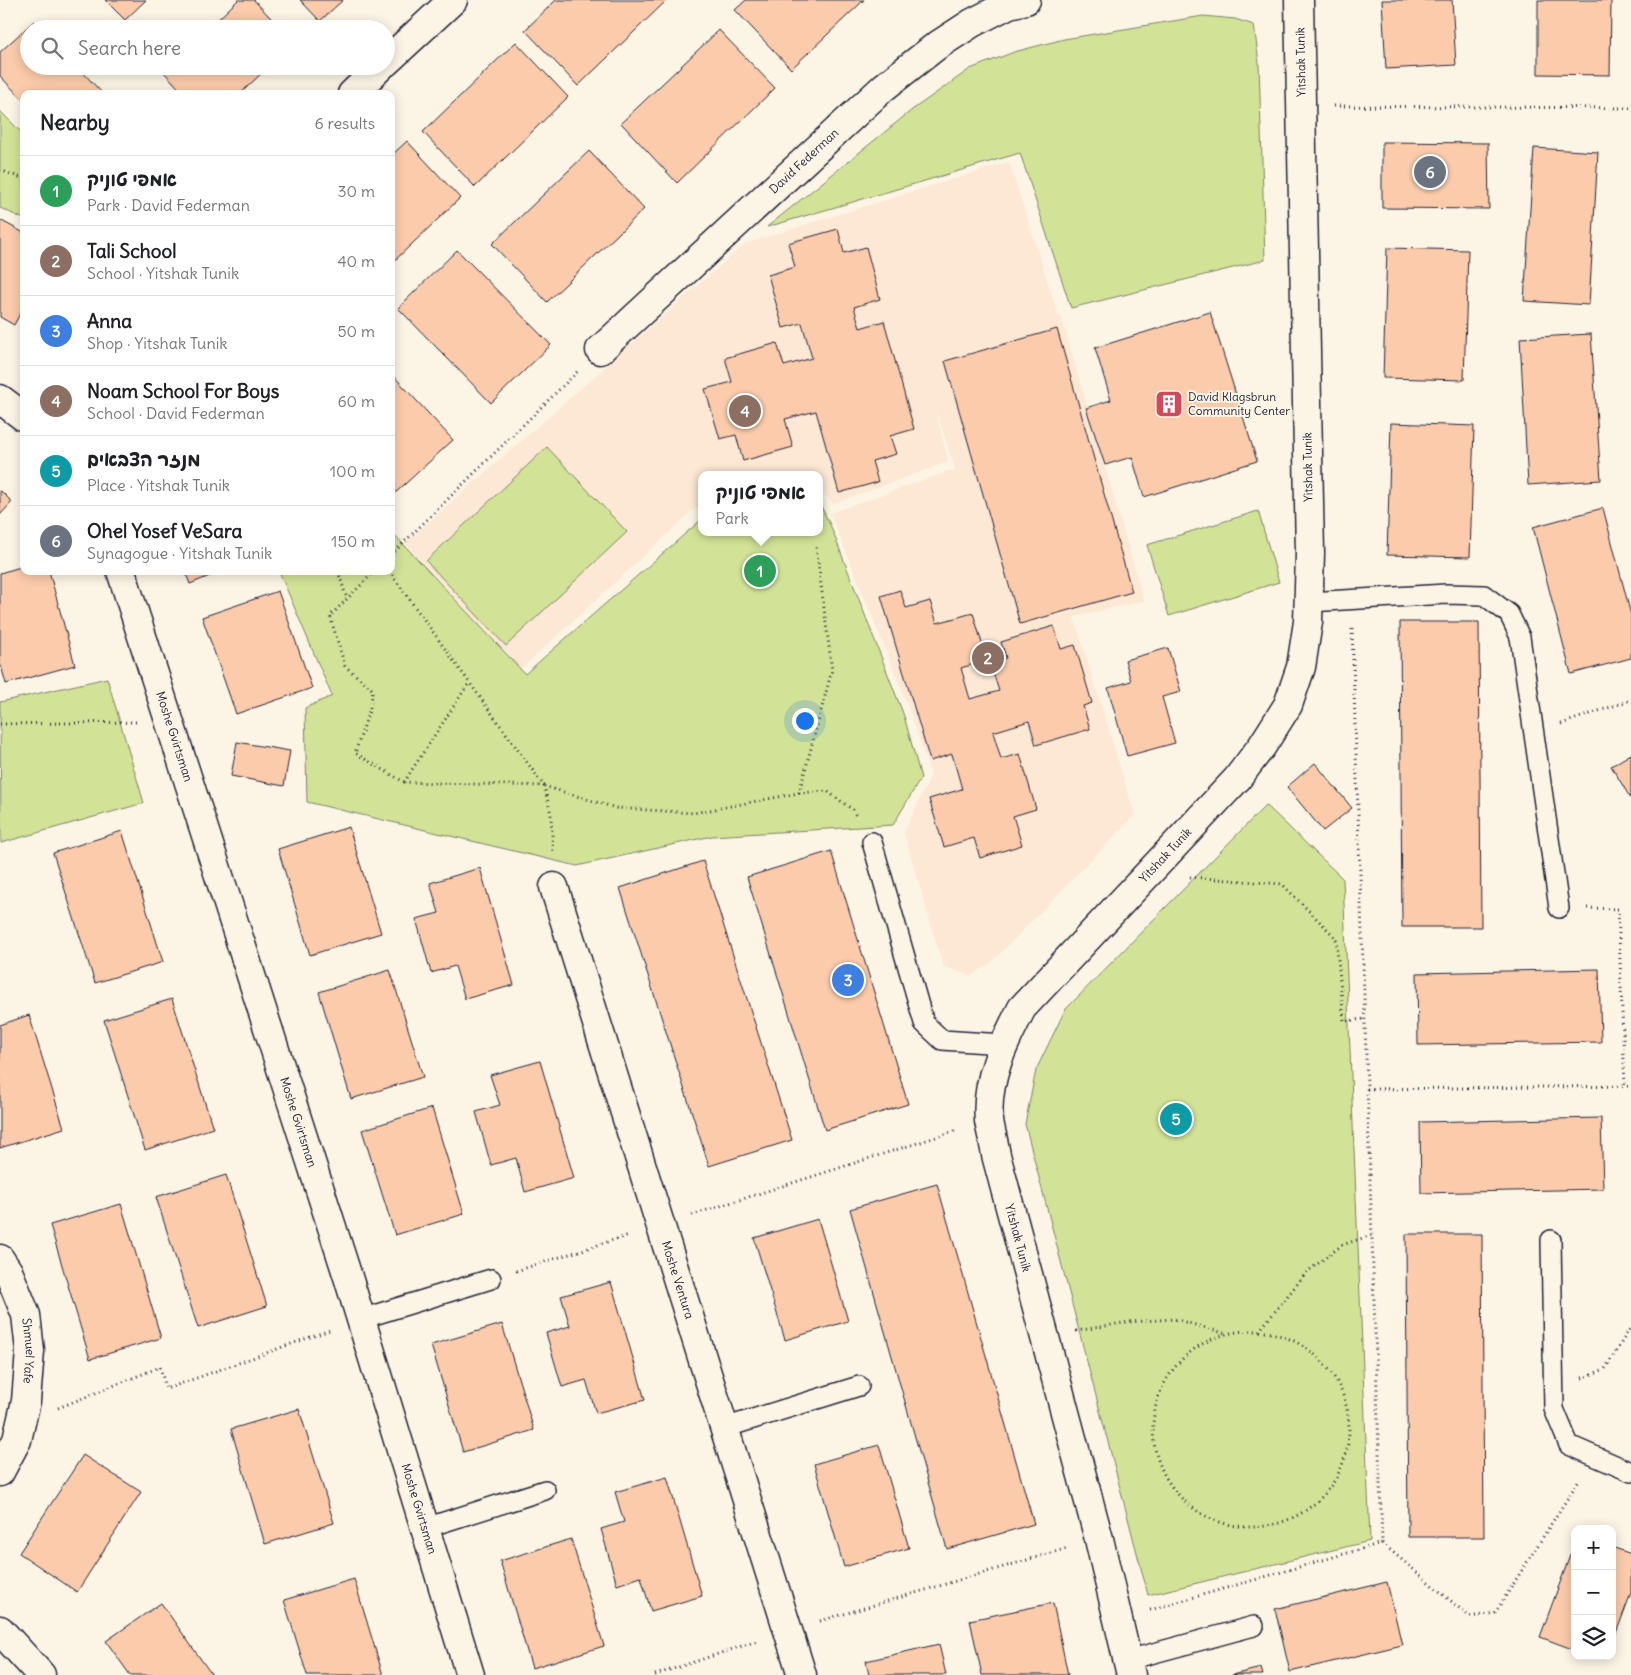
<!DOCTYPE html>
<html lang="en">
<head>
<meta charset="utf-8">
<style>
  body { margin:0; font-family:Delius,"Playpen Sans Hebrew",sans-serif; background:#f6f6f6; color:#202124 }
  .controls { position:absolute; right:15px; bottom:15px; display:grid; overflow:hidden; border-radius:10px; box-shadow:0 2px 12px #0003 }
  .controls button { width:45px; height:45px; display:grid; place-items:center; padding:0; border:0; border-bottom:1px solid #e0e0e0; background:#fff; color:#202124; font:25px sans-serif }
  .you { position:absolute; left:804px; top:720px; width:18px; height:18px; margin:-12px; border:4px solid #fff; border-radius:50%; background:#1a73e8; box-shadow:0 0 0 8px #1a73e833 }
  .badge { display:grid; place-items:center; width:32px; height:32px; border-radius:50%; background:#2563eb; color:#fff; font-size:16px; font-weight:700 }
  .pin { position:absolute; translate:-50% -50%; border:2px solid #fff; box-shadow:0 1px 5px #0006 }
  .popup { position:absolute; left:698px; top:471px; width:125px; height:65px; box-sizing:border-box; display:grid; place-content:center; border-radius:10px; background:#fff; filter:drop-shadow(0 1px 4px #0005); font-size:16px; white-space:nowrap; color:#757577 }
  .popup b { font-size:19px; color:#202124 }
  .popup::after { content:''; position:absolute; left:50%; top:100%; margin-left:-10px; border:10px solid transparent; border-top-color:#fff }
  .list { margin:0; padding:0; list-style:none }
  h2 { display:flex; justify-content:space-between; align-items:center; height:65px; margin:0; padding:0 20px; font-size:21px }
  h2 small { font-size:16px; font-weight:400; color:#757577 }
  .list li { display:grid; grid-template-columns:32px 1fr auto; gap:15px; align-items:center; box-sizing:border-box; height:70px; padding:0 20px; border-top:1px solid #e0e0e0 }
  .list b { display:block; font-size:19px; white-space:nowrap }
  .list p { margin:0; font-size:16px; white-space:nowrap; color:#757577 }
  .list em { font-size:16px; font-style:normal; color:#757577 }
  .icon { flex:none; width:28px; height:28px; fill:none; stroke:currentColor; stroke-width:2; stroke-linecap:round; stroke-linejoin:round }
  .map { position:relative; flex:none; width:1631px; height:1675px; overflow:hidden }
  .search { position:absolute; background:#fff; box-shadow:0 2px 12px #0003; left:20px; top:20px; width:375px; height:55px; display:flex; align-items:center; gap:12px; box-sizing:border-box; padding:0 18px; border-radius:28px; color:#757577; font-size:19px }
  .panel { position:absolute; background:#fff; box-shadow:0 2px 12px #0003; left:20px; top:90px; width:375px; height:485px; border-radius:10px }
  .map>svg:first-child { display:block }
</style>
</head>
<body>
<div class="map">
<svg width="1631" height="1675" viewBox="0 0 1631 1675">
  <rect width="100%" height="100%" fill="#fcf5e5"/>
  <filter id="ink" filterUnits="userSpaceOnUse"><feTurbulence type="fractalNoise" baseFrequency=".02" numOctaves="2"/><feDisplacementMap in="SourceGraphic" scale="10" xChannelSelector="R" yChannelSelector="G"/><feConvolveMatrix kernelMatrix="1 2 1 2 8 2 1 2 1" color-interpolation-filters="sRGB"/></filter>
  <g filter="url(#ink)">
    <polygon fill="#fce8d4" points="1009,162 1059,317 1061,316 1144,601 1074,617 1135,815 992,962 971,976 943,966 904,833 931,775 906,700 830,513 955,469 935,407 948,462 833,504 819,487 819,475 701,475 701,503 521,669 405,543 746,243"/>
    <g fill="#d2e397" stroke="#7a8269">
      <polygon points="1203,16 1235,19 1254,25 1259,63 1265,260 1071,308 1020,153 767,227 912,110 970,69 1014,52 1064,39"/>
      <polygon points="0,111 24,135 24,219 0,208"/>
      <polygon points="547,447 627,532 506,646 426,561"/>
      <polygon points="819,502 831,527 904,716 921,778 893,825 712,836 577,866 307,802 305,708 332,696 279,571 391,571 391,531 525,674 701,520 701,532 819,532"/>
      <polygon points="1258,511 1279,582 1169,616 1147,545"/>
      <polygon points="107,678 144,803 1,843 0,702"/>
      <polygon points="1266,805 1343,879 1370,1541 1148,1595 1025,1124 1036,1070 1065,1010"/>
    </g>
    <g fill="#fbcbab" stroke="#22223b">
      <polygon points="105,0 146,0 125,20"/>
      <polygon points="238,0 254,0 281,29 208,29"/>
      <polygon points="300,0 343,0 320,21"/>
      <polygon points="556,0 667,0 578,86 525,30"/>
      <polygon points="746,0 864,0 791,69 735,10"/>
      <polygon points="1382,0 1452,0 1456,65 1386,69"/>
      <polygon points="1538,0 1611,0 1610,75 1538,74"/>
      <polygon points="34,21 42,29 29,29 29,66 77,66 103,94 24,94 24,101 0,76 0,52"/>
      <polygon points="719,30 775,88 677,183 621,123"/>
      <polygon points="516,42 568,97 475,187 423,132"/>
      <polygon points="168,66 269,66 240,94 184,94 163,71"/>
      <polygon points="407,141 460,198 391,264 391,156"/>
      <polygon points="1382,142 1488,143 1489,209 1382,208"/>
      <polygon points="1534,148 1598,152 1589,305 1524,301"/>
      <polygon points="589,151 644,209 547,302 492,244"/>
      <polygon points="0,220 24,233 24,306 14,325 0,317"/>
      <polygon points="838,229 844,253 866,247 880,299 854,307 860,328 884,321 914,429 890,436 896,454 872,461 878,482 839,493 816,411 785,419 793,447 743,461 736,435 720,439 705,389 732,382 725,358 777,343 784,366 812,358 802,323 783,328 768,275 795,267 788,243"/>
      <polygon points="1387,248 1468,250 1464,380 1383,378"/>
      <polygon points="457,250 551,345 491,403 398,308"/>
      <polygon points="1210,312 1257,461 1144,497 1132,457 1105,465 1086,408 1111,400 1095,348"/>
      <polygon points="1057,329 1132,592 1020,624 945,361"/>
      <polygon points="1591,334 1601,480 1528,485 1520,338"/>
      <polygon points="391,373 453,440 392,496 391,495"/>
      <polygon points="1391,423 1474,426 1470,557 1387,555"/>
      <polygon points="0,490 12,502 0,515"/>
      <polygon points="1603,508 1631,615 1631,658 1571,674 1533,527"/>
      <polygon points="24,566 24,571 49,571 75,665 6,684 0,662 0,573"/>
      <polygon points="185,571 222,571 190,584"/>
      <polygon points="900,590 906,608 930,601 937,623 973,613 987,660 961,668 970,699 999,691 990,663 1006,658 1001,642 1054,626 1061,649 1075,645 1092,703 1083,706 1090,729 1036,745 1029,721 993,732 1001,759 1020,754 1036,809 1013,816 1022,845 980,858 974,838 944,847 929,799 962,789 952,754 930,761 881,596"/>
      <polygon points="278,591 312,688 236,714 202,617"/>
      <polygon points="1400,622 1479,622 1481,927 1402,927"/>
      <polygon points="1168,648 1181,692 1162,697 1175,743 1127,756 1108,688 1131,681 1125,660"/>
      <polygon points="237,742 290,751 284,786 231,776"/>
      <polygon points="1631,754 1631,799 1611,766"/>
      <polygon points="1315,763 1352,808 1323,831 1287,787"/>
      <polygon points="349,827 381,933 310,955 278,849"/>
      <polygon points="122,831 163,962 95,983 53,853"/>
      <polygon points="831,851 908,1104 825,1130 747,877"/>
      <polygon points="703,861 792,1140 709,1166 620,888"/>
      <polygon points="480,868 514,985 465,999 455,966 431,973 416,919 439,913 430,883"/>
      <polygon points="1599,969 1601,1042 1418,1045 1417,973"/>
      <polygon points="390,970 423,1077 351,1099 319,992"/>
      <polygon points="172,999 213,1128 145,1150 104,1020"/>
      <polygon points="29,1015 64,1128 0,1148 0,1025"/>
      <polygon points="540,1061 574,1178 525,1192 516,1158 491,1165 476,1112 500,1105 490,1075"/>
      <polygon points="432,1108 464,1214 395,1235 362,1130"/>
      <polygon points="1601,1118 1603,1189 1421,1193 1420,1122"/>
      <polygon points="226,1175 267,1306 198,1328 156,1197"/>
      <polygon points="937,1184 1034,1524 947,1549 850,1209"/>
      <polygon points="121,1204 161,1338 90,1359 50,1225"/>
      <polygon points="818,1219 848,1321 785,1340 754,1238"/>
      <polygon points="1406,1234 1482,1234 1484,1537 1408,1537"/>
      <polygon points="611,1282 645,1400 596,1413 586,1380 562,1387 546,1333 570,1326 561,1296"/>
      <polygon points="502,1324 534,1430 463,1452 431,1345"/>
      <polygon points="299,1409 334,1523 265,1544 231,1429"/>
      <polygon points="879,1445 909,1548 844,1567 814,1464"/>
      <polygon points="83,1455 141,1492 77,1592 19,1553"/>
      <polygon points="667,1477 702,1596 651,1611 641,1577 617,1585 601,1529 624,1522 615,1492"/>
      <polygon points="571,1539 604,1646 532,1668 500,1561"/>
      <polygon points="1575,1542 1575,1650 1540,1637"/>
      <polygon points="1612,1547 1631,1554 1631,1593 1612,1644"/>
      <polygon points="354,1579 383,1675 307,1675 284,1600"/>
      <polygon points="1387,1582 1402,1645 1290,1672 1275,1609"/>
      <polygon points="161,1603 212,1675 130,1675 106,1641"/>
      <polygon points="1053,1603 1068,1675 982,1675 970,1620"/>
      <polygon points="939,1644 946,1675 869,1675 866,1661"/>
      <polygon points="1261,1668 1263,1675 1232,1675"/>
    </g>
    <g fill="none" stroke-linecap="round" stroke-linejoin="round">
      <defs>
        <g id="service">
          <polyline points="1309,602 1446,594 1484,595 1509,614 1520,637 1559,908"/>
          <polyline points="872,842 924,1023 942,1040 1003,1044"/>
          <polyline points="1551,1240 1554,1409 1569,1445 1631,1472"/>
          <polyline points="361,1319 491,1279"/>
          <polyline points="724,1428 859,1386"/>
          <polyline points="425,1528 545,1490"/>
          <polyline points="1128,1660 1254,1626"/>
        </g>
        <g id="minor">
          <polyline points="386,62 453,0"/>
          <polyline points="352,94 381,66"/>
          <path id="s1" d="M600 350 884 87 935 47 972 23 1009 4 1026 0"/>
          <polyline points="0,399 24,417"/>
          <path id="s2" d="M121 571 348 1277 470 1675"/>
          <path id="s3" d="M554 887 802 1675"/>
          <path id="s4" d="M0 1259 8 1271 26 1315 30 1351 26 1401 17 1440 0 1472"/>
          <path id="s5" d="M1131 1675 1099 1539 996 1155C994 1143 991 1132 989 1121 985 1080 1004 1043 1022 1008L1237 779 1262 746 1288 705 1301 667 1308 622 1310 553 1299 0"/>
        </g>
        <polyline id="tertiary" points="0,1630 41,1675"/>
      </defs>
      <use href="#service" stroke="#22223b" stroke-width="22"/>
      <use href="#minor" stroke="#22223b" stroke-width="31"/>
      <use href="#tertiary" stroke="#22223b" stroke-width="31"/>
      <g stroke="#22223b" stroke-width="3" stroke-dasharray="1 4" stroke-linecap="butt">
        <polyline points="1334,106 1631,108"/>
        <polyline points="0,170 24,179"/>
        <polyline points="391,555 578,371"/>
        <polyline points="338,571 347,599"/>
        <polyline points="375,571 330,616 345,666 373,690 370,708 355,753 404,782 544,786 551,814 553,854"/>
        <polyline points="389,571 544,786 616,808 694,813 799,793 827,791 853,810 857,818"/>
        <polyline points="0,724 136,722"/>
        <polyline points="1561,724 1631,700"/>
        <polyline points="404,782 469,683"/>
        <polyline points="799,793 832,670 816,546"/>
        <polyline points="1190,877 1282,884 1336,938 1344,1021 1365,1019"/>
        <polyline points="1587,908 1618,909 1625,1086"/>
        <polyline points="1367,1089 1631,1086"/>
        <polyline points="692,1215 958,1130"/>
        <polyline points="516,1271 629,1235"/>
        <polyline points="1076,1331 1129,1322 1174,1319 1224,1333"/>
        <polyline points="1259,1331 1307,1272 1342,1245 1372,1235"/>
        <circle cx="1251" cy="1429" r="98"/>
        <polyline points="1582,1378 1605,1369 1631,1327"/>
        <polyline points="58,1408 160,1367 166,1389 330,1330"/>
        <polyline points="1382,1543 1470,1617 1495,1613 1579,1480"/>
        <polyline points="1150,1610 1382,1543 1352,629"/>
        <polyline points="820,1621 1068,1548"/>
        <polyline points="655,1675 757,1641"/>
      </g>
      <use href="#service" stroke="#fcf5e5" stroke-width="19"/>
      <use href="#minor" stroke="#fcf5e5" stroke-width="28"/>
      <use href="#tertiary" stroke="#fcf5e5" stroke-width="28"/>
    </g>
  </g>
  <defs>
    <symbol id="building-square" viewBox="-11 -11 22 22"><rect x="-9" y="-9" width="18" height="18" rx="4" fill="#d1495b" stroke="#fcf5e5"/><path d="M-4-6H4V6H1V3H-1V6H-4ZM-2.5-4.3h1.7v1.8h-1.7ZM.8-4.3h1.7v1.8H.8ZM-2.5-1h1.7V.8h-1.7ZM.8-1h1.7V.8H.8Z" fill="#fff"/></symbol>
  </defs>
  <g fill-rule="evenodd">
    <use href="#building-square" x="1153" y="388" width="32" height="32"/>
  </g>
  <g text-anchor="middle" stroke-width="4" stroke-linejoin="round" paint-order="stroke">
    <g font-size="12" fill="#22223b" stroke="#fcf5e5">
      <text transform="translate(1301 62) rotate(-91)" y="4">Yitshak Tunik</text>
      <text dy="4" stroke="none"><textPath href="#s1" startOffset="278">David Federman</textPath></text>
      <text transform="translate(1308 467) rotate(-91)" y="4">Yitshak Tunik</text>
      <text dy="4" stroke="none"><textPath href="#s2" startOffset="174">Moshe Gvirtsman</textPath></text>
      <text dy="4" stroke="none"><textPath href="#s5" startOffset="901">Yitshak Tunik</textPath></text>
      <text dy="4" stroke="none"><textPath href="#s2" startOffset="579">Moshe Gvirtsman</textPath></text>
      <text transform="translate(1018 1238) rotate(75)" y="4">Yitshak Tunik</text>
      <text dy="4" stroke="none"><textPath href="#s3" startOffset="412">Moshe Ventura</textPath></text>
      <text dy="4" stroke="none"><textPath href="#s4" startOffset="98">Shmuel Yafe</textPath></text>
      <text dy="4" stroke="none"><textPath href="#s2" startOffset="984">Moshe Gvirtsman</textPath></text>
    </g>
    <g font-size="12" fill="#22223b" stroke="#fcf5e5" text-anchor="start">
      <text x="1188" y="401">David Klagsbrun<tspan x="1188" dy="14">Community Center</tspan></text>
    </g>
  </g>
</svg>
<div class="controls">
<button>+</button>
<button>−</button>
<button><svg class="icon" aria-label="layers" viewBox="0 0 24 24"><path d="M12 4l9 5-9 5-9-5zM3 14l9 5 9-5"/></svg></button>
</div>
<div class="you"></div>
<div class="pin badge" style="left:760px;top:571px;background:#2e9e5b">1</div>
<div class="popup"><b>אמפי טוניק</b>Park</div>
<div class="pin badge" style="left:988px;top:658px;background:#8d6e63">2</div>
<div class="pin badge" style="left:848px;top:980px;background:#3f7fe0">3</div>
<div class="pin badge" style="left:745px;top:411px;background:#8d6e63">4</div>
<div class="pin badge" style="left:1176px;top:1119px;background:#0f9aa8">5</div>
<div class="pin badge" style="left:1430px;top:172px;background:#6b7280">6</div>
<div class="search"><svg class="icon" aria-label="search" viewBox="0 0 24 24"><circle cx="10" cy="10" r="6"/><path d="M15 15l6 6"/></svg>Search here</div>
<section class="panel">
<h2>Nearby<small>6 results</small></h2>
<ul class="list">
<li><span class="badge" style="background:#2e9e5b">1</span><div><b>אמפי טוניק</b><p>Park · David Federman</p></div><em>30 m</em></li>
<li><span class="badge" style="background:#8d6e63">2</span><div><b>Tali School</b><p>School · Yitshak Tunik</p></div><em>40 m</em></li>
<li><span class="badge" style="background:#3f7fe0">3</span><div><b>Anna</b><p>Shop · Yitshak Tunik</p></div><em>50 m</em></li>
<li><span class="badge" style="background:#8d6e63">4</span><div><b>Noam School For Boys</b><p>School · David Federman</p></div><em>60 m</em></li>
<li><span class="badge" style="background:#0f9aa8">5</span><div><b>מנזר הצבאים</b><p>Place · Yitshak Tunik</p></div><em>100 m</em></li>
<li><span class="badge" style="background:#6b7280">6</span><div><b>Ohel Yosef VeSara</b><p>Synagogue · Yitshak Tunik</p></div><em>150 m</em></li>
</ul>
</section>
</div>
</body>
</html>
